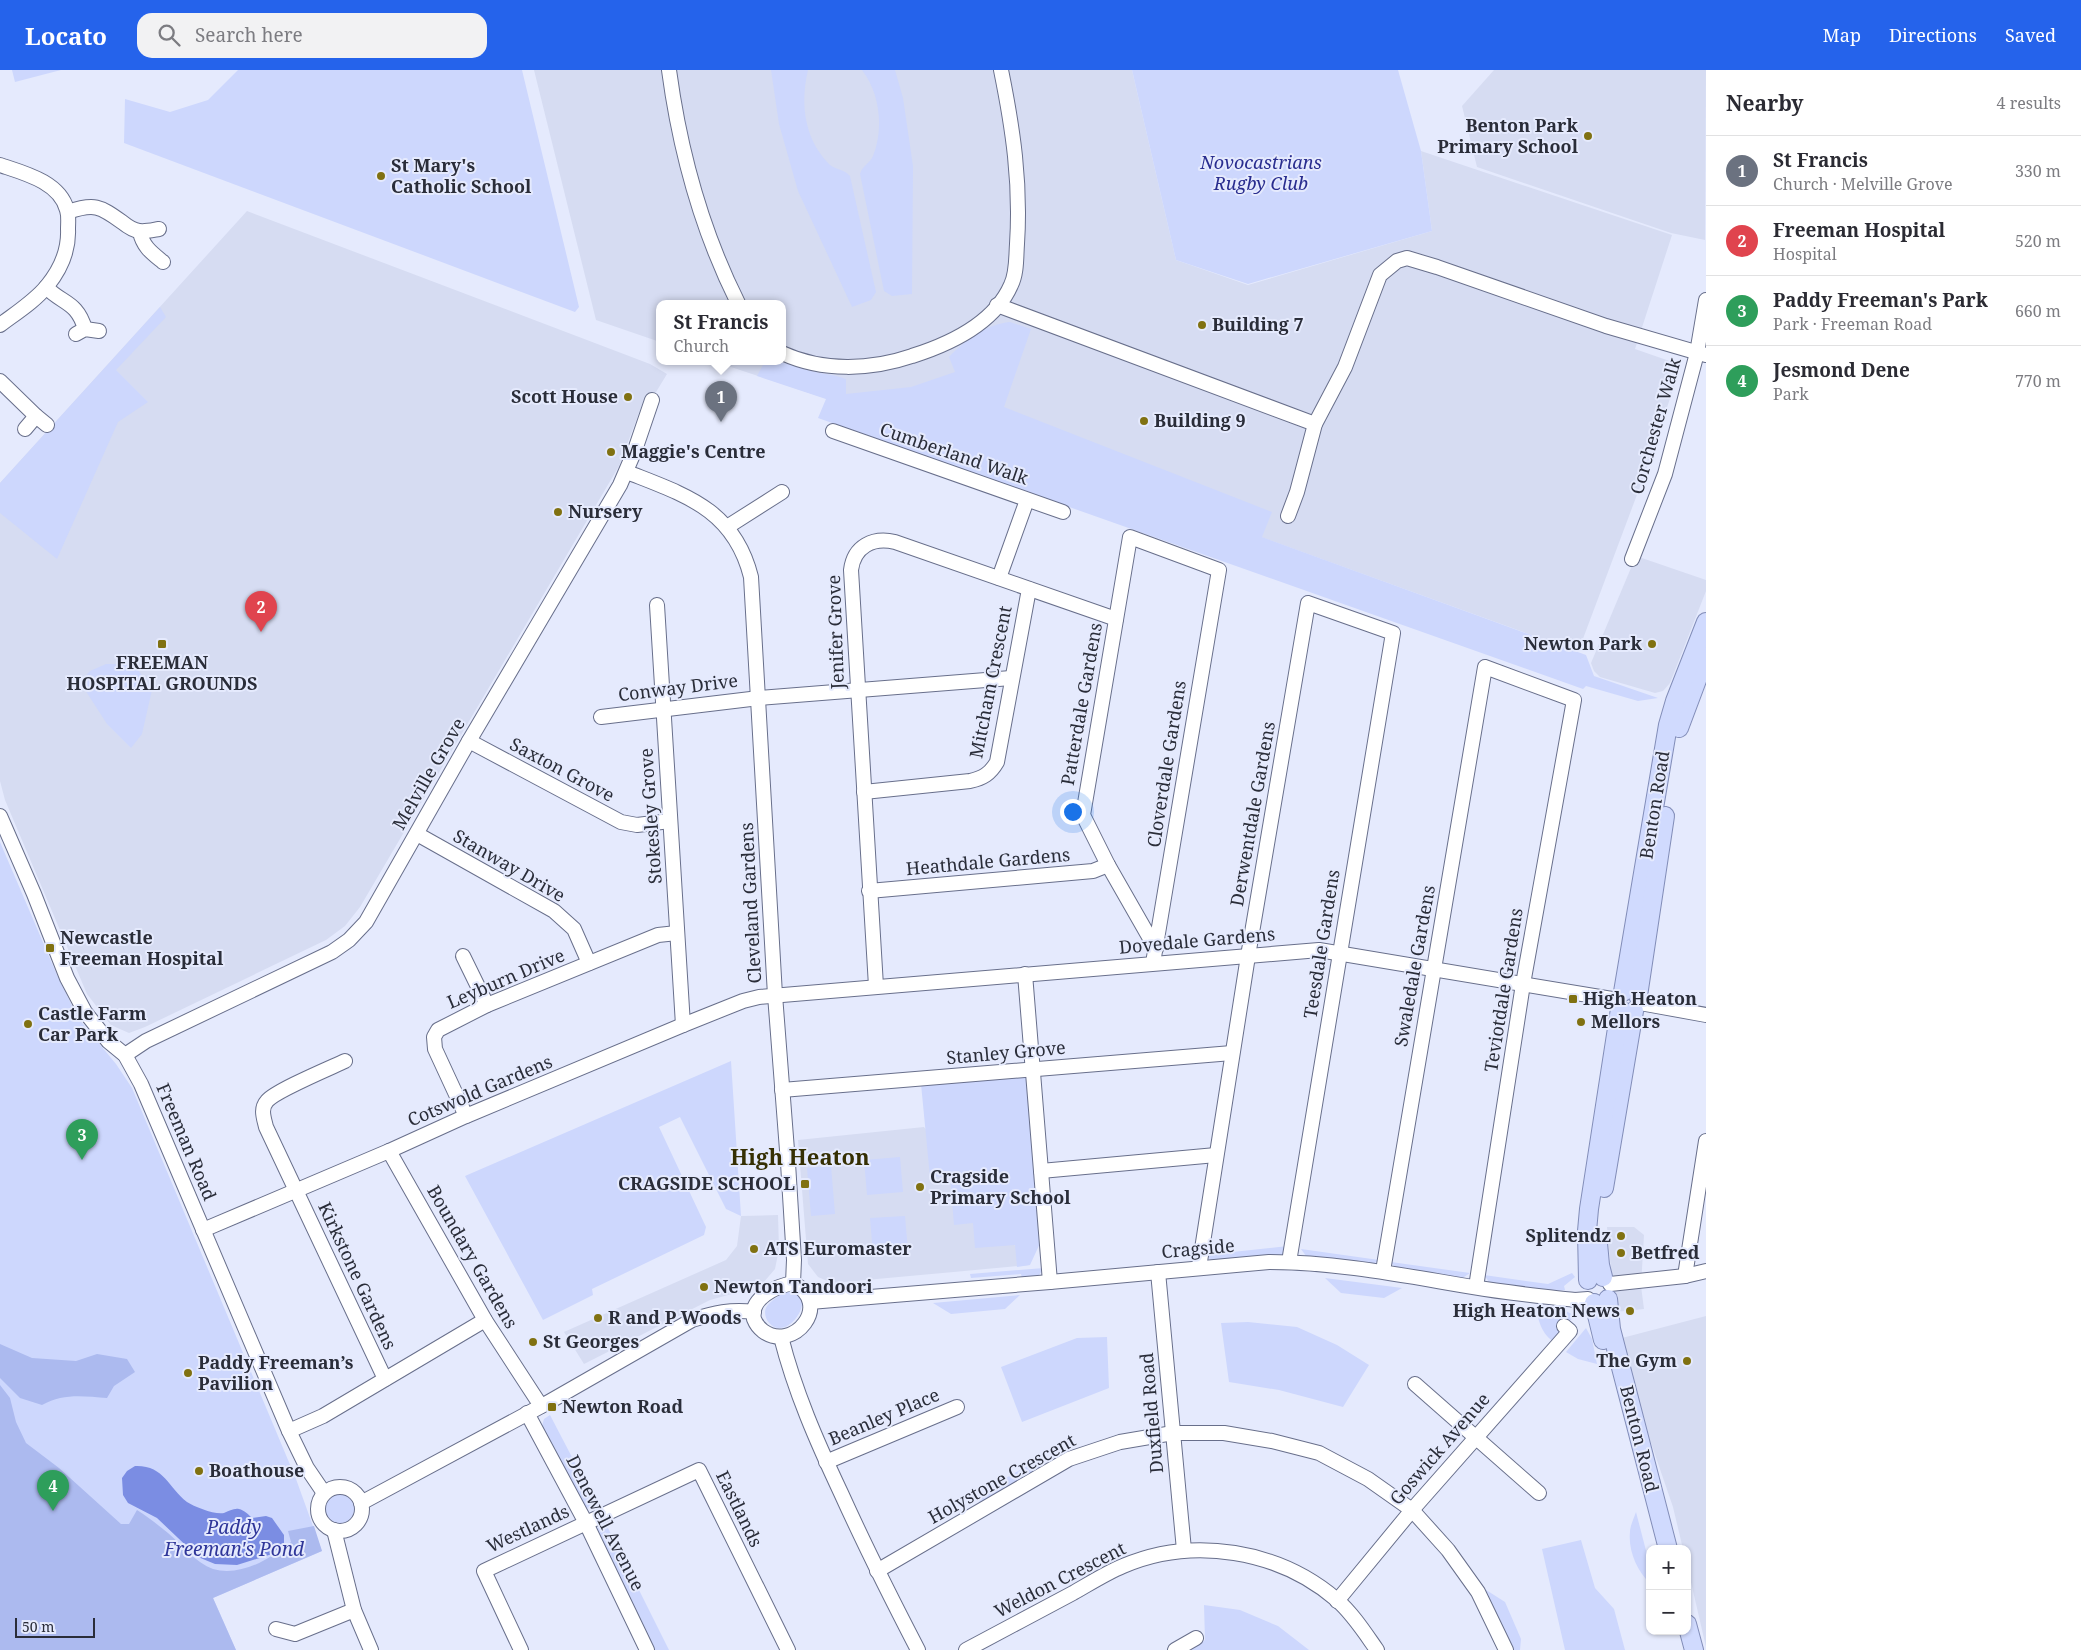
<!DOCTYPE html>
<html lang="en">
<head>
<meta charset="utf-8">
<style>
  body { margin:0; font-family:"Noto Serif",serif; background:#f2f2f3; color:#2b2b33 }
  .controls { position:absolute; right:15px; bottom:15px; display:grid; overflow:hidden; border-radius:10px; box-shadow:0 1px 4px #0004 }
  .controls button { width:45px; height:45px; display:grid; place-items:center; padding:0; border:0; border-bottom:1px solid #e1e1e2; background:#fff; color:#2b2b33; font:25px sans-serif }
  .scale { position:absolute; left:15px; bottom:12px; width:80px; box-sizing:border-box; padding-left:5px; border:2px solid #2a2d39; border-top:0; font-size:14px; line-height:18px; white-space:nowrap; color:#2a2d39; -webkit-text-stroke:4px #e5eafd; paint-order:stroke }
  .you { position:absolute; left:1072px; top:741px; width:18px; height:18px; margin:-12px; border:4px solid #fff; border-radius:50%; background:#1a73e8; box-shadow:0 0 0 8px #1a73e833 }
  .badge { display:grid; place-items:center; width:32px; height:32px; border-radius:50%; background:#2563eb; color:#fff; font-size:16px; font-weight:700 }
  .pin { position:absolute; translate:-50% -41px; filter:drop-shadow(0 1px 2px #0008) }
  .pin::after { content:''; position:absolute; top:26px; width:18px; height:15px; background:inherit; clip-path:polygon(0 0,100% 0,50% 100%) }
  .popup { position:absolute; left:656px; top:230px; width:130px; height:65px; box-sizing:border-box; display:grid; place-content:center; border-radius:10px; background:#fff; filter:drop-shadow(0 1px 4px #0005); font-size:16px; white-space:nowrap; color:#7c7c81 }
  .popup b { font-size:19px; color:#2b2b33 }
  .popup::after { content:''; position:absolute; left:50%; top:100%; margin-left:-10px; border:10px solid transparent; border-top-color:#fff }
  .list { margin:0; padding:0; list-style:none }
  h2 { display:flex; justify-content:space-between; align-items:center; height:65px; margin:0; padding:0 20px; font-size:21px }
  h2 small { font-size:16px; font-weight:400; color:#7c7c81 }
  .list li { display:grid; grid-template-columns:32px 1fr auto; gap:15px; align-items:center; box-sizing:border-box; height:70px; padding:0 20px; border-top:1px solid #e1e1e2 }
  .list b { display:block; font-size:19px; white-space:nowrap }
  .list p { margin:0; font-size:16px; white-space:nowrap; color:#7c7c81 }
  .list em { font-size:16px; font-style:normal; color:#7c7c81 }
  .icon { flex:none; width:28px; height:28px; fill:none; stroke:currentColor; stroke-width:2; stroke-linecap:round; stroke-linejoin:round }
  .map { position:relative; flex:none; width:1706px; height:1580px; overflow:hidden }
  header { display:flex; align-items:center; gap:30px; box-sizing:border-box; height:70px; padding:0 25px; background:#2563eb; color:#fff }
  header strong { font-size:24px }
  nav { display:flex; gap:28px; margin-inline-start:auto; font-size:18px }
  .search { width:350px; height:45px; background:#f2f2f3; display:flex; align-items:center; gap:12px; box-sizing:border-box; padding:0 18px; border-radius:15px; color:#7c7c81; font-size:19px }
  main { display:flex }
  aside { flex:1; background:#fff }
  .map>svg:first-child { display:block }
</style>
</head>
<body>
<header>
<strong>Locato</strong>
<div class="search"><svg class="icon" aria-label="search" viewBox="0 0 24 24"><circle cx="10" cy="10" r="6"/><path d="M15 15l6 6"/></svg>Search here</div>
<nav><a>Map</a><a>Directions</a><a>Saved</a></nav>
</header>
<main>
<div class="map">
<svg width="1706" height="1580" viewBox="0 0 1706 1580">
  <rect width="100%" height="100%" fill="#e5eafd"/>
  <g fill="#d6dcf2">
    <polygon points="534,0 1132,0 1176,190 1248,215 1432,161 1421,81 1672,165 1635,279 1681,295 1647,398 1578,582 873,326 827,329 713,291 782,291 782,233 660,233 660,272 596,250"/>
    <polygon points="1494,0 1706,0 1705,170 1671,163 1477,97 1462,36"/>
    <polygon points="247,141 650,294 667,304 653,327 646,324 619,396 360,837 345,856 326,870 145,957 129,963 111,955 87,924 5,730 0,711 0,413"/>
    <polygon points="1636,486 1706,510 1706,521 1670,613 1663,621 1655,623 1600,607 1594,601 1591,593"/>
    <polygon points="924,1057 1030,1195 844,1212 832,1213 818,1207 808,1194 798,1070"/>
    <polygon points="778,1145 779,1179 775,1199 763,1213 750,1219 710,1230 584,1294 564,1262 726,1190 737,1176 741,1146"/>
    <polygon points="1607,1157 1634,1157 1644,1165 1641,1216 1644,1239 1615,1242"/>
    <polygon points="1706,1246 1706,1577 1687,1495 1687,1479 1683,1479 1673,1437 1637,1332 1622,1268"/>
  </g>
  <g fill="#cdd7fd">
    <polygon points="12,0 61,0 15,12"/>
    <polygon points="238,0 522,0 579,237 575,242 124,73 125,29 170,42 208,30"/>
    <path d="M771 0H808C800 34 804 69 830 95 836 100 844 99 850 106L876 222 871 230 852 237 798 121 779 54Z"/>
    <path d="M862 0H895L903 28 913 96 912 224 892 226 884 221 860 104C862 96 870 93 873 86 884 59 880 23 862 0Z"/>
    <polygon points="1132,0 1398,0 1421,81 1432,161 1248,214 1176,190"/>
    <polygon points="160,237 166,247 116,300 148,332 118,352 57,489 0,443 0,413"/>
    <path d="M1010 252 1031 259 1004 337 1272 442 1262 467 1586 585 1594 606 1658 628 1638 631 1586 616 1583 619 818 348 826 329 757 306 765 291C781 291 793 296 807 300 821 304 832 304 846 309V324L911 317 955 302 949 287C965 270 987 254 1010 252Z"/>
    <path d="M106 594C136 594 136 595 152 620L142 664 131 678 107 654 80 612 90 601Z"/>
    <polygon points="0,772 57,905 78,948 116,994 132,1018 296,1409 322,1481 213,1528 236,1580 0,1580"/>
    <polygon points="731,991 741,1146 726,1139 680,1047 659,1057 706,1157 704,1165 592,1219 593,1225 543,1250 465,1106"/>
    <polygon points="1029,1004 1042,1169 1030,1195 1017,1197 1015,1175 975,1178 973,1153 954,1155 950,1106 930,1107 921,1014"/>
    <polygon points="900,1087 903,1122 867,1125 864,1090"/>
    <polygon points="831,1096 835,1144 811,1146 807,1098"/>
    <polygon points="905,1146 908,1181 873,1184 870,1148"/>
    <polygon points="1288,1176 1285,1184 1278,1186 1211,1190 1205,1185"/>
    <polygon points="1301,1179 1379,1190 1371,1196 1310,1188 1306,1186"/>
    <polygon points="1391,1192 1470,1203 1461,1209 1396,1199"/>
    <polygon points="1044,1198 1039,1205 1022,1208 1021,1204 971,1208 970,1204"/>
    <polygon points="1572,1203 1575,1207 1564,1216 1565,1220 1557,1221 1494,1214 1489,1212 1484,1205 1548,1214"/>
    <polygon points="1325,1208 1402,1218 1384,1228 1341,1223"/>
    <path d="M786 1222C816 1220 798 1257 780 1258 770 1259 761 1245 767 1236 771 1231 780 1224 786 1222Z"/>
    <polygon points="1020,1225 1005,1239 951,1244 933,1233"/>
    <path d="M1536 1235 1566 1241 1575 1246C1571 1251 1564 1253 1561 1260 1558 1265 1558 1268 1555 1272 1542 1266 1537 1248 1536 1235Z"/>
    <polygon points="1248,1252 1297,1257 1337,1275 1369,1295 1343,1337 1279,1320 1229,1312 1221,1253"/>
    <polygon points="1586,1258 1592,1269 1597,1294 1578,1289 1566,1282"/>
    <polygon points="1107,1267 1109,1318 1022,1352 1001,1297 1077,1268"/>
    <polygon points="550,1345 599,1439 591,1440 583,1435 542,1356 544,1349"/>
    <polygon points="1032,1393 1052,1395 976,1438 985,1420"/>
    <circle cx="339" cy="1439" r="15"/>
    <path d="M1636 1442 1650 1496V1513C1637 1501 1628 1480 1630 1462 1630 1456 1634 1448 1636 1442Z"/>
    <polygon points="604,1450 669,1580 653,1580 596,1461 599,1454"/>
    <polygon points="1581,1470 1595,1518 1614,1539 1625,1580 1565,1580 1542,1479"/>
    <polygon points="1483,1518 1505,1532 1521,1569 1520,1580 1513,1580"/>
    <polygon points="1204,1535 1240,1540 1278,1556 1309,1580 1189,1580 1205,1570"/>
  </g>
  <g fill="#acbaef">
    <path d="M0 1274 32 1288 76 1291 97 1284 127 1289 135 1302 114 1316 107 1328C83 1326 63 1323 42 1335L20 1328 0 1308Z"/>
    <path d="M0 1315 10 1328 16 1352 26 1373 59 1398 121 1454H129L137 1440C148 1447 158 1455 168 1463 182 1475 196 1493 213 1499 240 1507 271 1489 291 1472L288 1461 314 1456 322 1481 213 1528 236 1580H0Z"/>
  </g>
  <path fill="#7b8de3" d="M135 1396C164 1395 168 1417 187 1432 195 1437 215 1445 224 1443 229 1441 234 1438 239 1439 244 1440 249 1445 252 1448L266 1446 272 1448 284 1465V1473L272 1484 237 1495 215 1494 198 1487 157 1448 128 1433 123 1425 122 1408 127 1401Z"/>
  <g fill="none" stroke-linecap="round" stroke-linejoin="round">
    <defs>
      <g id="minor">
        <path d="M669 0C680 82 701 159 738 233"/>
        <path d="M0 95C24 103 60 112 67 140 69 146 68 153 68 159 69 180 60 200 47 216 35 231 16 243 0 255"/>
        <path d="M68 142C94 133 100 136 122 152 127 156 132 160 139 161 145 162 153 160 159 159"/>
        <path d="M140 162C143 177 152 183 163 192"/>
        <path d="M46 217C62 234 77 231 85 259"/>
        <polyline points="997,235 1315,354"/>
        <polyline points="76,264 85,259 99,261"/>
        <path d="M782 283C823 302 871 300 912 286 950 274 994 254 1011 215 1017 203 1016 187 1017 174 1021 113 1013 59 1001 0"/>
        <polyline points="0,311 36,346 47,355"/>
        <polyline points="25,359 36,346"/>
        <polyline points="833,361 1063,442"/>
        <path d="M627 402C685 425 734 439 751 507L775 925 788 1093 794 1190 793 1213"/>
        <polyline points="1288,446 1297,422 1315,354 1345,297 1380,205 1397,191 1407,188 1437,197 1606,256 1706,285"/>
        <polyline points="727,457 782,422"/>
        <polyline points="1632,489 1665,404 1697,283 1706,230"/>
        <polyline points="999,508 1027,430"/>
        <polyline points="657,535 683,955"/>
        <polyline points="601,647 759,628 1011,608"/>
        <polyline points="469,671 621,752 637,755 670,751"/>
        <path d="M864 722 970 711C983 708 990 704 997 692L1029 519"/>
        <polyline points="0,746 34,824 67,908 85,942 108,971 125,985 141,1014 289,1361 307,1398 324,1423"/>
        <polyline points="417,764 554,841 574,859 589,893"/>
        <polyline points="869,821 1093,801 1108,795"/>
        <polyline points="463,886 487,935"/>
        <polyline points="1153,893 1219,500 1130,467 1083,745 1108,795 1156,879"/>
        <polyline points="1025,904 1050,1212"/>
        <path d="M876 916 851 500C854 476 873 467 895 472L1116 549"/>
        <polyline points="1640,933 1706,945"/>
        <polyline points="125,985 146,971 332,882 349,870 366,852 469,671 620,415 635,380 652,330"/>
        <path d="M345 991C330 998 275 1021 267 1031 260 1039 264 1048 266 1057L385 1309"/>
        <polyline points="782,1020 1232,983"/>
        <polyline points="466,1046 435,979 434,967 438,960 487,935 658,865 677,863"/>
        <polyline points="389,1081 485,1250 541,1336"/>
        <polyline points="1041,1101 1216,1085"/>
        <polyline points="203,1160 389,1081 466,1046 683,955 743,931 759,927 1319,880 1618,930"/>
        <polyline points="1199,1198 1248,886 1308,533 1393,563 1289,1192"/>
        <polyline points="1383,1201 1485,597 1574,630 1523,914 1476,1217"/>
        <polyline points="1158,1202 1184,1480"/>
        <polyline points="1685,1206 1706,1071"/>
        <path d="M793 1213C834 1234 793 1283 763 1261 759 1258 756 1254 754 1249 749 1228 777 1216 793 1213Z"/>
        <polyline points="1610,1214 1685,1206 1706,1201"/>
        <path d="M810 1232 1050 1212 1269 1192C1337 1192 1406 1206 1473 1217 1507 1223 1541 1226 1575 1230L1588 1229"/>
        <path d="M781 1267C795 1322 817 1372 841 1423 865 1476 891 1528 918 1580"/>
        <polyline points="1415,1314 1539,1423"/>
        <polyline points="527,1343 586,1453 647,1580"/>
        <polyline points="289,1361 323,1346 485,1250"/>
        <polyline points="826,1392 957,1337"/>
        <circle cx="340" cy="1439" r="22"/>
        <path d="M361 1433 547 1333 692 1250C714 1243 731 1239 754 1242"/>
        <polyline points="334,1460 354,1540 371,1580"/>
        <polyline points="877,1501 1069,1389 1120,1372 1173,1363 1224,1363 1272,1371 1319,1383 1368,1409 1412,1440 1448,1480 1478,1522 1506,1580"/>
        <polyline points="1337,1531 1412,1440 1570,1261 1564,1256"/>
        <polyline points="276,1559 295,1564 354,1540"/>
        <polyline points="521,1580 484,1501 699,1400 788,1580"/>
        <path d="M966 1580C1002 1561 1037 1542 1073 1523 1089 1514 1106 1503 1123 1496 1193 1466 1279 1480 1337 1530 1353 1544 1365 1563 1377 1580"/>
        <polyline points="1175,1580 1196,1568"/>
      </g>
      <g id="major">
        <polyline points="1679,658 1706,586"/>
        <polyline points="1623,922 1668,655 1675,631 1706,552"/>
        <polyline points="1638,926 1665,746"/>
        <polyline points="1604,1118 1634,941"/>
        <polyline points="1598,1173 1600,1195 1603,1207"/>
        <polyline points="1588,1210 1587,1161 1589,1139 1620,939"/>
        <polyline points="1608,1229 1611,1259 1668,1479"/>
        <polyline points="1594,1233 1603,1270"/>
        <polyline points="1687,1554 1694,1580"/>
      </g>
    </defs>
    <use href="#minor" stroke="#686f8b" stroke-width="16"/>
    <use href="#major" stroke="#828db8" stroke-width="20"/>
    <use href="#minor" stroke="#fff" stroke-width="14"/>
    <use href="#major" stroke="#d0dafe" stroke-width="18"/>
  </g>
  <g fill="#807111" stroke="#e5eafd" stroke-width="2">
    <circle cx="1588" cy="66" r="5"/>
    <circle cx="381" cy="106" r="5"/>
    <circle cx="1202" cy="255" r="5"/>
    <circle cx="628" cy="327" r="5"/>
    <circle cx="1144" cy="351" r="5"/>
    <circle cx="611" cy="382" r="5"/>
    <circle cx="558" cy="442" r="5"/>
    <rect x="157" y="569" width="10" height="10" rx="2.5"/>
    <circle cx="1652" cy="574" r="5"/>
    <rect x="45" y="873" width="10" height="10" rx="2.5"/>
    <rect x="1568" y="924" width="10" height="10" rx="2.5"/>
    <circle cx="1581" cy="952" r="5"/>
    <circle cx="28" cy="954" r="5"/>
    <rect x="800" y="1109" width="10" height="10" rx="2.5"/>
    <circle cx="920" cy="1117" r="5"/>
    <circle cx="1621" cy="1166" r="5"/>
    <circle cx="754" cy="1179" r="5"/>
    <circle cx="1621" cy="1183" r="5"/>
    <circle cx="704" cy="1217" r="5"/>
    <circle cx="1630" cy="1241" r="5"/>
    <circle cx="598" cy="1248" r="5"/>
    <circle cx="533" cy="1272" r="5"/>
    <circle cx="1687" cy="1291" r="5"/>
    <circle cx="188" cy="1303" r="5"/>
    <rect x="547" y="1332" width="10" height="10" rx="2.5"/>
    <circle cx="199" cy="1401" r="5"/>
  </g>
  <g text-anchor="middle" stroke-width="4" stroke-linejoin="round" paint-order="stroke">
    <g font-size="18" font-weight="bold" fill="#2a2d39" stroke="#e5eafd" text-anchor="start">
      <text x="1578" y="62" text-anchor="end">Benton Park<tspan x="1578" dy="21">Primary School</tspan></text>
      <text x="391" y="102">St Mary's<tspan x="391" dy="21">Catholic School</tspan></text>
      <text x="1212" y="261">Building 7</text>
      <text x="618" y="333" text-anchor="end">Scott House</text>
      <text x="1154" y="357">Building 9</text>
      <text x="621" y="388">Maggie's Centre</text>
      <text x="568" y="448">Nursery</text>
      <text x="1642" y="580" text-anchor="end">Newton Park</text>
      <text x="162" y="599" text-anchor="middle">FREEMAN<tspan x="162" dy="21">HOSPITAL GROUNDS</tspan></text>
      <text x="60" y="874">Newcastle<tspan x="60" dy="21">Freeman Hospital</tspan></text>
      <text x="1583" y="935">High Heaton</text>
      <text x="38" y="950">Castle Farm<tspan x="38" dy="21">Car Park</tspan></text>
      <text x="1591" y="958">Mellors</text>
      <text x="930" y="1113">Cragside<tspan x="930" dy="21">Primary School</tspan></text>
      <text x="795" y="1120" text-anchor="end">CRAGSIDE SCHOOL</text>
      <text x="1611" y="1172" text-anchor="end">Splitendz</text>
      <text x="764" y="1185">ATS Euromaster</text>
      <text x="1631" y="1189">Betfred</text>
      <text x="714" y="1223">Newton Tandoori</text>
      <text x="1620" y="1247" text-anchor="end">High Heaton News</text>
      <text x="608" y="1254">R and P Woods</text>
      <text x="543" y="1278">St Georges</text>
      <text x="1677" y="1297" text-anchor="end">The Gym</text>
      <text x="198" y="1299">Paddy Freeman’s<tspan x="198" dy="21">Pavilion</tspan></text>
      <text x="562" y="1343">Newton Road</text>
      <text x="209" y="1407">Boathouse</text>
    </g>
    <g font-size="18" font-style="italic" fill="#292d8f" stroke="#e5eafd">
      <text x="1261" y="99">Novocastrians<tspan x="1261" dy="21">Rugby Club</tspan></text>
    </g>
    <g font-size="18" fill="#2a2d39" stroke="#e5eafd">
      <text transform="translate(1656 356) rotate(-74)" y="6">Corchester Walk</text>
      <text transform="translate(954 384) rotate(19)" y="6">Cumberland Walk</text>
      <text transform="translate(836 562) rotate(-92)" y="6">Jenifer Grove</text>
      <text transform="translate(991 612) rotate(-79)" y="6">Mitcham Crescent</text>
      <text transform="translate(678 618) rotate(-7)" y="6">Conway Drive</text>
      <text transform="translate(1082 634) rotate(-80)" y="6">Patterdale Gardens</text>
      <text transform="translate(1167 694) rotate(-81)" y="6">Cloverdale Gardens</text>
      <text transform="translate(562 700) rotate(28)" y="6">Saxton Grove</text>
      <text transform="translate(429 704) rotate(-60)" y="6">Melville Grove</text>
      <text transform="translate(1655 735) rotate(-81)" y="6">Benton Road</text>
      <text transform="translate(1253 744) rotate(-80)" y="6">Derwentdale Gardens</text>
      <text transform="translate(651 746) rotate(-94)" y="6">Stokesley Grove</text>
      <text transform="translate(988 792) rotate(-5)" y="6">Heathdale Gardens</text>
      <text transform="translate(509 796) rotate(30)" y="6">Stanway Drive</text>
      <text transform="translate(751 833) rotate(-93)" y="6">Cleveland Gardens</text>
      <text transform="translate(1197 871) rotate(-5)" y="6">Dovedale Gardens</text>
      <text transform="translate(1322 874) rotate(-81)" y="6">Teesdale Gardens</text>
      <text transform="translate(1415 896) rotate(-80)" y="6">Swaledale Gardens</text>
      <text transform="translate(506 909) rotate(-23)" y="6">Leyburn Drive</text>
      <text transform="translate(1504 920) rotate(-81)" y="6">Teviotdale Gardens</text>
      <text transform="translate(1006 983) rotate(-5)" y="6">Stanley Grove</text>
      <text transform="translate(480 1021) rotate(-23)" y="6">Cotswold Gardens</text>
      <text transform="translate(186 1072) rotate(67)" y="6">Freeman Road</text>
      <text transform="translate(1198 1179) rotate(-5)" y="6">Cragside</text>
      <text transform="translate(472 1187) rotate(60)" y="6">Boundary Gardens</text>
      <text transform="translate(357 1206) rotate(65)" y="6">Kirkstone Gardens</text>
      <text transform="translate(1152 1343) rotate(-95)" y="6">Duxfield Road</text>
      <text transform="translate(884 1347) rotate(-23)" y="6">Beanley Place</text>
      <text transform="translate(1639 1369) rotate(76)" y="6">Benton Road</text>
      <text transform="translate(1440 1379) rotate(-49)" y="6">Goswick Avenue</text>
      <text transform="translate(1002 1409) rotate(-29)" y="6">Holystone Crescent</text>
      <text transform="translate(739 1439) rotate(64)" y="6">Eastlands</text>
      <text transform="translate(605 1453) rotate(63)" y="6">Denewell Avenue</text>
      <text transform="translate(528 1459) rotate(-25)" y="6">Westlands</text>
      <text transform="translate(1060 1510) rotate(-27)" y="6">Weldon Crescent</text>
    </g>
    <g font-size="19" font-style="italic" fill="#2f3699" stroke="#e5eafd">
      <text x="234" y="1464">Paddy<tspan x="234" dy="22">Freeman's Pond</tspan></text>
    </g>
    <g font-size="22" font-weight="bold" fill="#352f03" stroke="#e5eafd">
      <text x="800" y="1095">High Heaton</text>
    </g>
  </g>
</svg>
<div class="controls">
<button>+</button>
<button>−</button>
</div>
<div class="scale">50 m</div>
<div class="you"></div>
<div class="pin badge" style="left:721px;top:352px;background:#6b7280">1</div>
<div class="popup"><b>St Francis</b>Church</div>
<div class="pin badge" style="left:261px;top:562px;background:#e0444e">2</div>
<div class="pin badge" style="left:82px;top:1090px;background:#2e9e5b">3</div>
<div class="pin badge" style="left:53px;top:1441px;background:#2e9e5b">4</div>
</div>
<aside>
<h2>Nearby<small>4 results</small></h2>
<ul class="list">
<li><span class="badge" style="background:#6b7280">1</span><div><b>St Francis</b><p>Church · Melville Grove</p></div><em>330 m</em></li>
<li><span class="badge" style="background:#e0444e">2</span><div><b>Freeman Hospital</b><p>Hospital</p></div><em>520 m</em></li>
<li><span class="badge" style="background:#2e9e5b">3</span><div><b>Paddy Freeman's Park</b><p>Park · Freeman Road</p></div><em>660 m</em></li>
<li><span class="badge" style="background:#2e9e5b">4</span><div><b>Jesmond Dene</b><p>Park</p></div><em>770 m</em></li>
</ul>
</aside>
</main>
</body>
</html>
